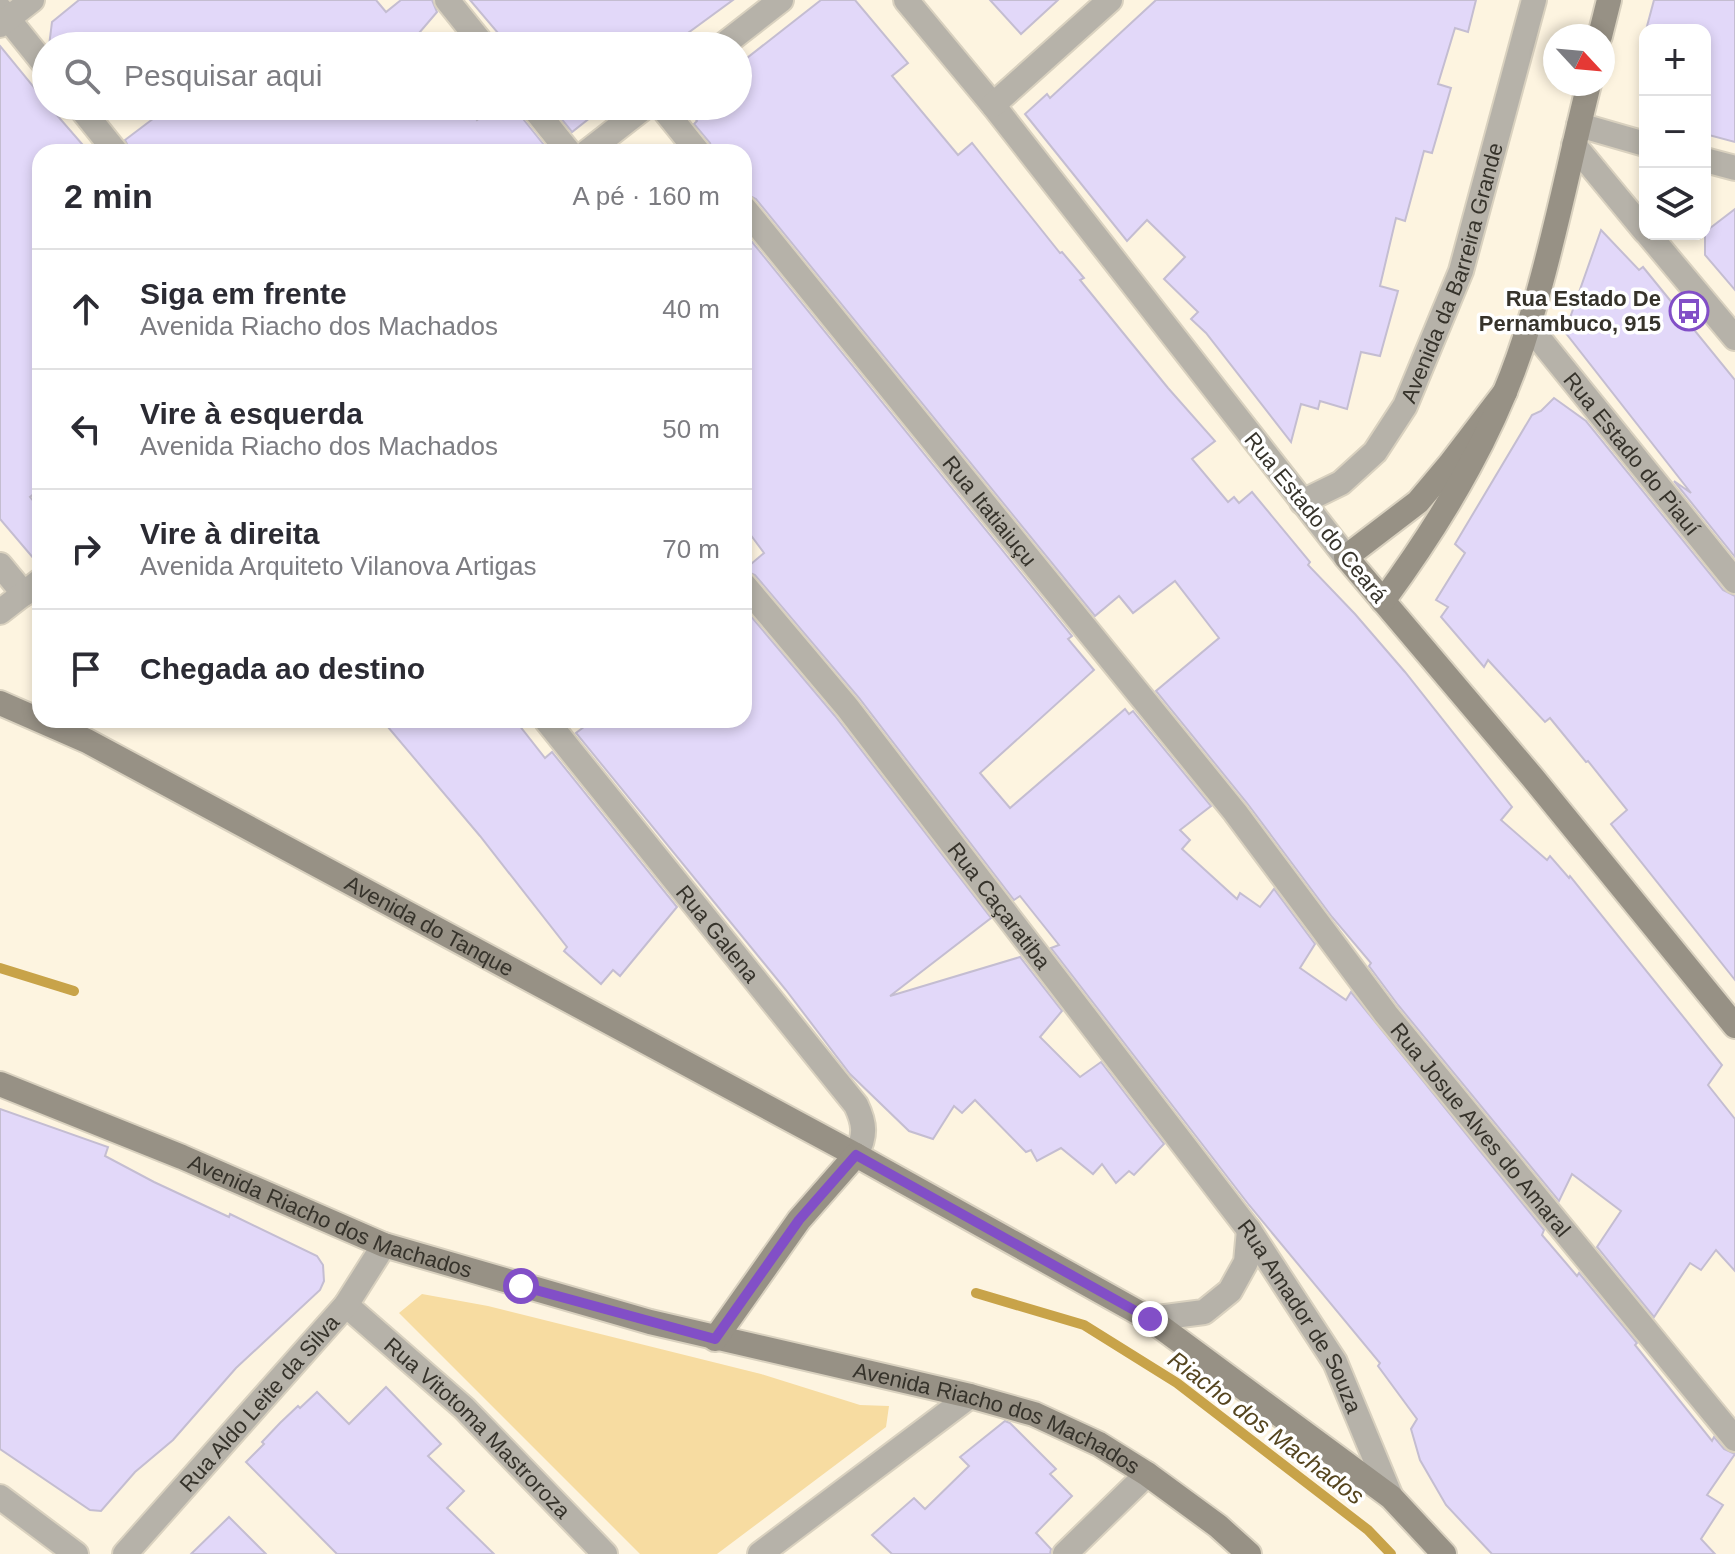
<!DOCTYPE html>
<html lang="pt">
<head>
<meta charset="utf-8">
<style>
  body { margin:0; font-family:Arial,sans-serif; background:#f2f2f3; color:#2b2b33 }
  .controls { position:absolute; right:24px; top:24px; display:grid; overflow:hidden; border-radius:16px; box-shadow:0 4px 12px #0003 }
  .controls button { width:72px; height:72px; display:grid; place-items:center; padding:0; border:0; border-bottom:2px solid #e1e1e2; background:#fff; color:#2b2b33; font:40px sans-serif }
  .compass { position:absolute; left:1543px; top:24px; width:72px; height:72px; border-radius:50%; background:#fff; box-shadow:0 4px 12px #0003; rotate:116deg }
  .stop { position:absolute; width:24px; height:24px; margin:-18px; border:6px solid #824fc7; border-radius:50%; background:#fff }
  .stop.end { background:#824fc7; border-color:#fff; box-shadow:0 2px 8px #0008 }
  .list { margin:0; padding:0; list-style:none }
  h2 { display:flex; justify-content:space-between; align-items:center; height:104px; margin:0; padding:0 32px; font-size:34px }
  h2 small { font-size:26px; font-weight:400; color:#7c7c81 }
  .list li { display:grid; grid-template-columns:52px 1fr auto; gap:24px; align-items:center; box-sizing:border-box; height:120px; padding:0 32px; border-top:2px solid #e1e1e2 }
  .list b { display:block; font-size:30px; white-space:nowrap }
  .list p { margin:0; font-size:26px; white-space:nowrap; color:#7c7c81 }
  .list em { font-size:26px; font-style:normal; color:#7c7c81 }
  .icon { flex:none; width:44px; height:44px; fill:none; stroke:currentColor; stroke-width:2; stroke-linecap:round; stroke-linejoin:round }
  .map { position:relative; flex:none; width:1735px; height:1554px; overflow:hidden }
  .search { position:absolute; background:#fff; box-shadow:0 4px 12px #0003; left:32px; top:32px; width:720px; height:88px; display:flex; align-items:center; gap:20px; box-sizing:border-box; padding:0 28px; border-radius:44px; color:#7c7c81; font-size:30px }
  .panel { position:absolute; background:#fff; box-shadow:0 4px 12px #0003; left:32px; top:144px; width:720px; height:584px; border-radius:24px }
  .map>svg:first-child { display:block }
</style>
</head>
<body>
<div class="map">
<svg width="1735" height="1554" viewBox="0 0 1735 1554">
  <rect width="100%" height="100%" fill="#fdf4e0"/>
  <polygon fill="#f7dca1" points="422,1294 488,1306 761,1374 860,1405 889,1406 886,1427 717,1554 640,1554 399,1313"/>
  <g fill="none" stroke-linecap="round" stroke-linejoin="round">
    <g stroke="#c8a349" stroke-width="10">
      <polyline points="0,968 74,991"/>
      <polyline points="976,1293 1084,1325 1177,1383 1368,1530 1391,1554"/>
    </g>
  </g>
  <g fill="#e2d8f9" stroke="#c4bdd1" stroke-width="2">
    <polygon points="79,0 376,0 386,12 401,0 432,0 437,12 408,46 49,46 52,22"/>
    <polygon points="470,0 733,0 688,33 698,46 509,46"/>
    <polygon points="821,0 855,0 908,63 892,76 958,155 972,143 1060,253 1062,252 1084,278 1080,280 1168,388 1215,441 1192,459 1228,502 1234,497 1239,503 1252,492 1310,562 1308,565 1355,614 1405,672 1512,807 1501,820 1547,860 1550,856 1569,878 1570,876 1722,1065 1708,1085 1735,1119 1735,1271 1716,1250 1701,1270 1690,1263 1654,1317 1597,1247 1621,1211 1572,1174 1559,1201 1398,1005 1369,966 1371,963 1332,917 1247,803 1156,691 1219,638 1175,581 1133,613 1119,596 1095,616 756,199 744,193 744,152 713,152 710,143 694,124 697,121 685,106 738,106 738,65"/>
    <polygon points="990,0 1058,0 1021,34"/>
    <polygon points="1156,0 1476,0 1468,32 1455,28 1438,84 1451,88 1432,153 1424,151 1405,221 1396,218 1380,286 1398,291 1380,356 1361,352 1347,409 1320,401 1318,409 1301,404 1291,442 1206,333 1191,319 1198,312 1164,279 1185,257 1147,220 1127,241 1025,114 1047,94 1050,98"/>
    <polygon points="1654,0 1735,0 1735,142 1705,134 1705,30 1646,30"/>
    <polygon points="0,46 46,102 46,106 49,106 89,152 40,152 40,489 30,497 40,509 40,566 0,519"/>
    <polygon points="170,106 467,106 477,120 495,106 517,106 520,115 548,150 546,152 131,152 125,140"/>
    <polygon points="551,106 605,106 572,132"/>
    <polygon points="1735,209 1735,290 1705,255 1705,232"/>
    <polygon points="1601,230 1639,270 1643,267 1735,380 1735,557 1674,481 1691,493 1565,332"/>
    <polygon points="744,232 1072,636 1068,639 1094,670 980,773 1010,808 1125,709 1129,714 1133,711 1211,806 1180,830 1190,840 1182,849 1237,899 1240,893 1260,907 1274,889 1315,944 1300,968 1346,1000 1351,992 1544,1230 1542,1235 1577,1276 1579,1273 1637,1343 1635,1345 1712,1441 1714,1437 1724,1449 1735,1454 1707,1495 1723,1505 1701,1539 1715,1554 1492,1554 1446,1505 1420,1460 1411,1429 1417,1419 1378,1366 1380,1363 1249,1205 1051,948 1059,945 1020,896 1014,900 859,698 755,575 744,570 764,553 744,526"/>
    <polygon points="1554,398 1586,421 1723,590 1735,596 1735,980 1611,824 1627,810 1588,761 1586,762 1550,718 1545,722 1488,660 1484,667 1441,617 1448,607 1436,600 1465,553 1455,544 1532,415 1541,411"/>
    <polygon points="744,608 835,716 991,918 890,996 1020,957 1062,1011 1040,1037 1080,1077 1101,1062 1164,1144 1134,1175 1129,1171 1116,1183 1102,1164 1093,1174 1061,1148 1037,1161 1031,1150 1026,1152 975,1100 962,1113 954,1106 933,1139 909,1131 850,1074 786,990 576,733 593,720 744,720"/>
    <polygon points="382,720 515,720 545,758 552,752 677,907 620,976 613,970 601,984 564,951 567,947 480,836"/>
    <polygon points="0,1109 108,1147 105,1156 154,1182 229,1217 230,1214 317,1256 323,1265 324,1281 320,1290 236,1368 173,1440 135,1472 101,1511 90,1510 0,1449"/>
    <polygon points="386,1387 441,1444 428,1456 464,1491 447,1508 494,1554 337,1554 246,1462 264,1444 262,1442 280,1423 298,1406 300,1408 317,1392 349,1424"/>
    <polygon points="1005,1421 1010,1423 1056,1469 1050,1474 1072,1496 1036,1533 1051,1549 1050,1554 892,1554 872,1535 914,1498 925,1509 969,1466 960,1457"/>
    <polygon points="229,1517 266,1554 191,1554"/>
  </g>
  <g fill="none" stroke-linecap="round" stroke-linejoin="round">
    <defs>
      <g id="minor">
        <polyline points="447,0 484,46"/>
        <polyline points="906,0 993,105 1346,557"/>
        <polyline points="0,9 46,66"/>
        <polyline points="0,25 32,0"/>
        <polyline points="722,46 781,0"/>
        <polyline points="993,105 1110,0"/>
        <polyline points="79,106 116,152"/>
        <polyline points="532,106 569,152"/>
        <polyline points="661,106 698,152"/>
        <polyline points="1579,125 1645,144"/>
        <polyline points="1574,145 1645,231"/>
        <polyline points="587,152 646,106"/>
        <polyline points="1705,160 1735,168"/>
        <path id="s1" d="M744 208 1235 812 1386 1014 1735 1439"/>
        <polyline points="1648,234 1735,338"/>
        <path id="s2" d="M1529 326 1735 581"/>
        <path id="s3" d="M1302 502 1341 483 1375 452 1405 406 1461 271 1534 0"/>
        <polyline points="0,565 24,594"/>
        <path id="s4" d="M744 585 847 707 1249 1230 1335 1362 1391 1497"/>
        <polyline points="0,612 40,581"/>
        <path id="s5" d="M546 720 856 1105C865 1124 866 1135 856 1155"/>
        <path id="s6" d="M346 1305 464 1408 605 1554"/>
        <polyline points="1150,1319 1204,1312 1230,1291 1246,1262 1249,1230"/>
        <polyline points="0,1497 76,1554"/>
        <path id="s7" d="M125 1554 346 1305 384 1245"/>
        <polyline points="760,1554 970,1396"/>
        <polyline points="1065,1554 1147,1474"/>
      </g>
      <g id="secondary">
        <polyline points="1600,36 1609,0"/>
        <polyline points="1505,392 1450,464 1418,502 1346,557 1533,778 1735,1026"/>
        <path d="M1383 601C1446 515 1500 424 1530 321 1554 244 1569 163 1589 84"/>
        <path id="s8" d="M0 703 87 741 856 1155 1150 1319 1391 1497 1444 1554"/>
        <path id="s9" d="M0 1084 182 1157 384 1245 650 1322 970 1396 1034 1414 1099 1444 1147 1474 1218 1526 1249 1554"/>
        <polyline points="715,1339 799,1220 856,1155"/>
      </g>
    </defs>
    <use href="#minor" stroke="#d9d1bf" stroke-width="28"/>
    <use href="#secondary" stroke="#d9d1bf" stroke-width="28"/>
    <use href="#minor" stroke="#b6b2a9" stroke-width="24"/>
    <use href="#secondary" stroke="#979185" stroke-width="24"/>
  </g>
  <g fill="none" stroke-linecap="round" stroke-linejoin="round">
    <polyline stroke="#824fc7" stroke-width="10" points="521,1286 715,1339 799,1220 856,1155 1150,1319"/>
  </g>
  <defs>
    <symbol id="bus-ring" viewBox="-11 -11 22 22"><circle r="9.5" fill="#fff" stroke="#824fc7" stroke-width="1.5"/><path d="M-5-6H5V4H4V6H2V4H-2V6H-4V4H-5ZM-3.5-4V0h7V-4ZM-3.5 1.2v1.5H-2V1.2ZM2 1.2v1.5H3.5V1.2Z" fill="#824fc7"/></symbol>
  </defs>
  <g fill-rule="evenodd">
    <use href="#bus-ring" x="1667" y="289" width="44" height="44"/>
  </g>
  <g text-anchor="middle" stroke-width="7" stroke-linejoin="round" paint-order="stroke">
    <g font-size="22" fill="#36332b" stroke="#fff">
      <text dy="8" stroke="none"><textPath href="#s3" startOffset="286">Avenida da Barreira Grande</textPath></text>
      <text dy="8" stroke="none"><textPath href="#s2" startOffset="164">Rua Estado do Piauí</textPath></text>
      <text dy="8" stroke="none"><textPath href="#s1" startOffset="390">Rua Itatiaiuçu</textPath></text>
      <text transform="translate(1316 517) rotate(51)" y="8">Rua Estado do Ceará</text>
      <text dy="8" stroke="none"><textPath href="#s4" startOffset="410">Rua Caçaratiba</textPath></text>
      <text dy="8" stroke="none"><textPath href="#s8" startOffset="484">Avenida do Tanque</textPath></text>
      <text dy="8" stroke="none"><textPath href="#s5" startOffset="274">Rua Galena</textPath></text>
      <text dy="8" stroke="none"><textPath href="#s1" startOffset="1180">Rua Josue Alves do Amaral</textPath></text>
      <text dy="8" stroke="none"><textPath href="#s9" startOffset="356">Avenida Riacho dos Machados</textPath></text>
      <text dy="8" stroke="none"><textPath href="#s4" startOffset="920">Rua Amador de Souza</textPath></text>
      <text dy="8" stroke="none"><textPath href="#s7" startOffset="202">Rua Aldo Leite da Silva</textPath></text>
      <text dy="8" stroke="none"><textPath href="#s9" startOffset="1054">Avenida Riacho dos Machados</textPath></text>
      <text dy="8" stroke="none"><textPath href="#s6" startOffset="180">Rua Vitotoma Mastroroza</textPath></text>
    </g>
    <g font-size="22" font-weight="bold" fill="#36332b" stroke="#fff" text-anchor="end">
      <text x="1661" y="306">Rua Estado De<tspan x="1661" dy="25">Pernambuco, 915</tspan></text>
    </g>
    <g font-size="24" font-style="italic" fill="#55451f" stroke="#fff">
      <text transform="translate(1266 1428) rotate(37)" y="8">Riacho dos Machados</text>
    </g>
  </g>
</svg>
<div class="controls">
<button>+</button>
<button>−</button>
<button><svg class="icon" aria-label="layers" viewBox="0 0 24 24"><path d="M12 4l9 5-9 5-9-5zM3 14l9 5 9-5"/></svg></button>
</div>
<svg class="compass" viewBox="-18 -18 36 36"><path d="M0-13l5 13h-10z" fill="#e53935"/><path d="M0 13l5-13h-10z" fill="#7c7c81"/></svg>
<div class="stop" style="left:521px;top:1286px"></div>
<div class="stop end" style="left:1150px;top:1319px"></div>
<div class="search"><svg class="icon" aria-label="search" viewBox="0 0 24 24"><circle cx="10" cy="10" r="6"/><path d="M15 15l6 6"/></svg>Pesquisar aqui</div>
<section class="panel">
<h2>2 min<small>A pé · 160 m</small></h2>
<ul class="list">
<li><svg class="icon" aria-label="ahead" viewBox="0 0 24 24"><path d="M12 20V5M6 11l6-6 6 6"/></svg><div><b>Siga em frente</b><p>Avenida Riacho dos Machados</p></div><em>40 m</em></li>
<li><svg class="icon" aria-label="left" viewBox="0 0 24 24"><path d="M17 20v-9H6M10 6l-5 5 5 5"/></svg><div><b>Vire à esquerda</b><p>Avenida Riacho dos Machados</p></div><em>50 m</em></li>
<li><svg class="icon" aria-label="right" viewBox="0 0 24 24"><path d="M7 20v-9h11M14 6l5 5-5 5"/></svg><div><b>Vire à direita</b><p>Avenida Arquiteto Vilanova Artigas</p></div><em>70 m</em></li>
<li><svg class="icon" aria-label="arrive" viewBox="0 0 24 24"><path d="M6 21V4h12l-3 4 3 4H6"/></svg><div><b>Chegada ao destino</b></div></li>
</ul>
</section>
</div>
</body>
</html>
